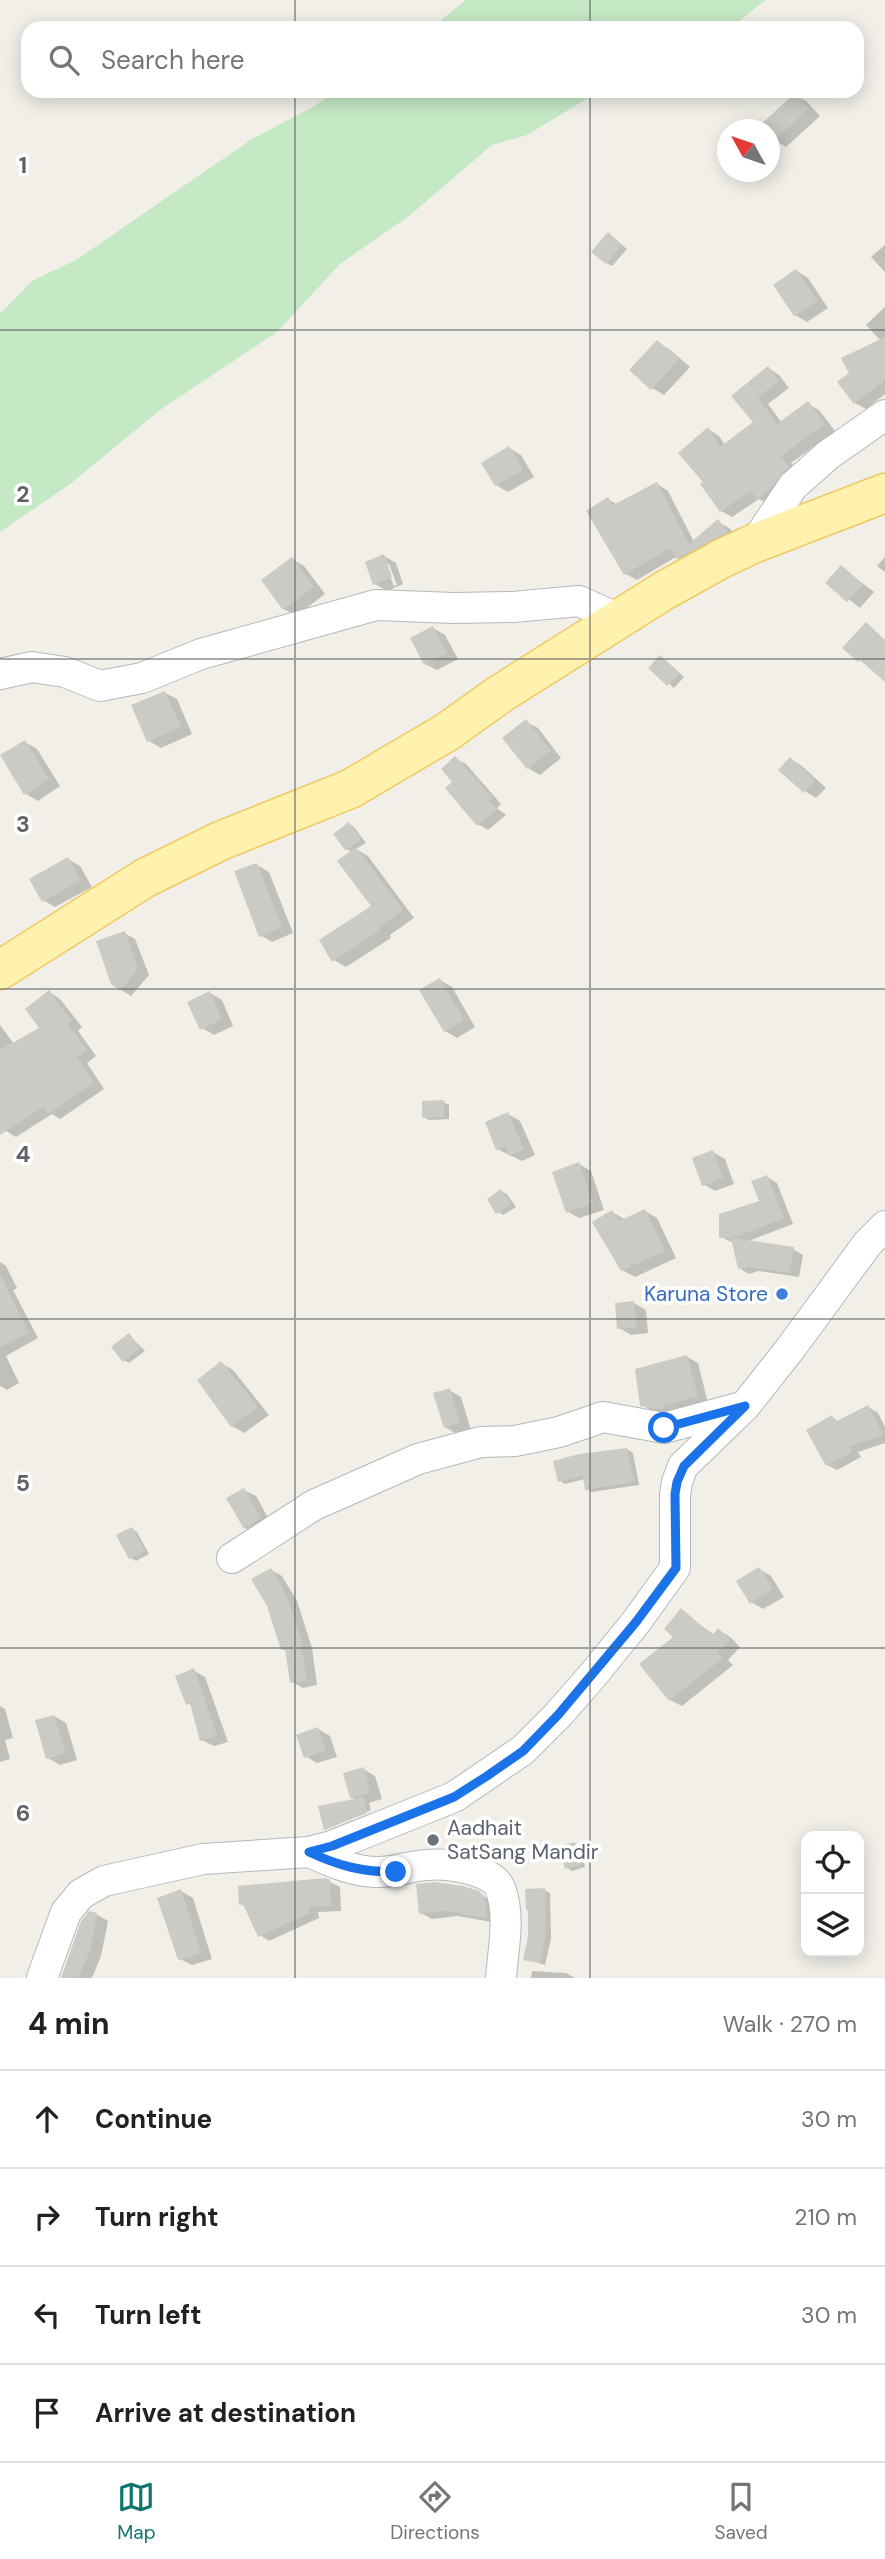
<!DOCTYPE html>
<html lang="en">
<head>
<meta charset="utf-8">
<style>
  body { margin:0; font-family:"DM Sans",sans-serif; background:#f2f2f2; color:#202124 }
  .controls { position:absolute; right:21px; bottom:21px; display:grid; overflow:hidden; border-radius:14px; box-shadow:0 4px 18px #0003 }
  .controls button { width:63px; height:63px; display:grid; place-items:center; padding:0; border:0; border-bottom:2px solid #e0e0e0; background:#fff; color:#202124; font:35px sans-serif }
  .compass { position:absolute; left:717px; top:119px; width:63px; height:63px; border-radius:50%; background:#fff; box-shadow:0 4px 18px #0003; rotate:310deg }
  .stop { position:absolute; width:21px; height:21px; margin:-16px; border:5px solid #1a73e8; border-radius:50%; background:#fff }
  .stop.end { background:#1a73e8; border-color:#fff; box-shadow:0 2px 7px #0008 }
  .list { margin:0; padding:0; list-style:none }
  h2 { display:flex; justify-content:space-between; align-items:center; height:91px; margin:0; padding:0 28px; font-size:30px }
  h2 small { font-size:23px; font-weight:400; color:#757577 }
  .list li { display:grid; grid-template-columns:46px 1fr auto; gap:21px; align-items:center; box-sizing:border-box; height:98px; padding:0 28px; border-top:2px solid #e0e0e0 }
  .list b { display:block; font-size:26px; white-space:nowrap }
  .list em { font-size:23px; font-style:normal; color:#757577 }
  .icon { flex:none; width:38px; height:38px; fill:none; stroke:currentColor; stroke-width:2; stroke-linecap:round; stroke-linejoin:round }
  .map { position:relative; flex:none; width:885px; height:1978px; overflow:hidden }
  .search { position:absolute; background:#fff; box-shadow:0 4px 18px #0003; left:21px; right:21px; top:21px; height:77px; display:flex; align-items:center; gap:18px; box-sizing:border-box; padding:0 24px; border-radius:21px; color:#757577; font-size:26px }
  .sheet { height:483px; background:#fff }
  nav { display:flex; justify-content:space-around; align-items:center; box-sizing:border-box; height:98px; border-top:2px solid #e0e0e0; background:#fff; font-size:19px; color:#757577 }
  nav a { display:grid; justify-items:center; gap:4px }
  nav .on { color:#0f766e }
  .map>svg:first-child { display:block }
</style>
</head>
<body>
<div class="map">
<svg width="885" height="1978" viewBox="0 0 885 1978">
  <rect width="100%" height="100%" fill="#f1efe8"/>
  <g fill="#c5e8c5">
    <polygon points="466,0 766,0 730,28 431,28"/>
    <polygon points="338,91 600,91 527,135 492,145 409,216 340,264 277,332 160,410 70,484 0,532 0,314 32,281 76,260 252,139 311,108"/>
  </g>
  <g fill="#0003" fill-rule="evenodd">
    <polygon points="795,95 807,102 820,116 786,147 774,140"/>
    <polygon points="614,238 627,249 612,266 607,263"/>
    <polygon points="885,245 885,272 871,257"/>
    <polygon points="797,271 808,278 828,308 807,322 795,315"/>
    <polygon points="885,307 885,394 866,409 855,403 851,374 881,341 866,325"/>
    <polygon points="657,342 669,349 690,367 664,395 652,388"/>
    <polygon points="768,368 779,375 789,388 768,404 782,423 808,404 819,410 835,431 791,463 799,473 770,505 759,499 732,517 721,511 705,482 708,429 719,436 725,445 756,422 733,396"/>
    <polygon points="509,448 521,455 534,477 508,492 496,485"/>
    <polygon points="657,484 668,491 694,542 718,522 729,528 738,538 688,564 676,557 637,580 626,574 608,499 618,505"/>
    <path d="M384 556 396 563 403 584 387 591 375 584ZM385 564H389L397 585 394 586Z"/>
    <polygon points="885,557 885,572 877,566"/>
    <polygon points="292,559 304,566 325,594 296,616 284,609"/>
    <polygon points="841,567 874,592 860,608 828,583"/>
    <polygon points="433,628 445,635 458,659 437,670 425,664"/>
    <polygon points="660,657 684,677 674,688 650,668"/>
    <polygon points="165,693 177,699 192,734 161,748 149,741"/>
    <polygon points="526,722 538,728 561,758 540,775 528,768"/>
    <polygon points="25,742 37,749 60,786 38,801 26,794"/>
    <polygon points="456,759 466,764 501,804 497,808 506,815 488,830 478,824 454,782"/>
    <polygon points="790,759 802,766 826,788 816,798 805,791"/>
    <polygon points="349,824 354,827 366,843 356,849 368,856 414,918 390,935 391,938 346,967 334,960 374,907 352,852 347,849"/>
    <polygon points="68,859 80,866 92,887 55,907 43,900"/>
    <polygon points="257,865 269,872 293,933 272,942 260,935"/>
    <polygon points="124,933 135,939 149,975 131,996 121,990"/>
    <polygon points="440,980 452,987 475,1027 457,1038 445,1031"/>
    <polygon points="50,992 60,999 82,1027 78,1031 96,1056 87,1063 104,1089 60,1119 52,1114 16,1137 6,1131 0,1122 0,1025 14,1044 42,1028"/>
    <polygon points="210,993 222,1000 233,1026 214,1035 202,1028"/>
    <polygon points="443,1102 449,1105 449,1119 429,1120 424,1117"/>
    <polygon points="508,1114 520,1121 535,1155 522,1161 497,1149"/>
    <polygon points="713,1152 725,1159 734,1184 715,1191 703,1184"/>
    <polygon points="579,1164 591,1171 604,1210 579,1218 567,1211"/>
    <polygon points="767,1177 777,1183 793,1224 746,1242 793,1249 803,1255 799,1277 759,1271 749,1274 739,1268 734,1243 721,1237 761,1203"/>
    <polygon points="501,1191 507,1194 516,1207 503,1215 498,1212"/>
    <polygon points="645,1211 657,1218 676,1258 635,1277 622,1270 612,1212 626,1220"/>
    <polygon points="0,1262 6,1266 17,1288 13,1290 38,1338 6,1356 19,1383 7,1390 0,1386"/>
    <polygon points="634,1303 646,1310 648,1333 631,1335 619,1328"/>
    <polygon points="129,1335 145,1351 129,1363 124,1360"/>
    <polygon points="687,1357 698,1363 708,1403 674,1415 653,1411 642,1405"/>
    <polygon points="221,1363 233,1370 269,1415 244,1433 232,1426"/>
    <polygon points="449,1390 461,1397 471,1430 457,1434 445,1427"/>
    <polygon points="868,1407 878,1413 885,1427 885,1443 858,1452 861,1457 837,1470 827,1465 832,1417 839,1422"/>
    <polygon points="627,1449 633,1453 639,1485 592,1492 587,1489 585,1479 565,1484 560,1481"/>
    <polygon points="244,1490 256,1496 272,1525 257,1535 245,1528"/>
    <polygon points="132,1529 137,1532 149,1554 136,1561 131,1558"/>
    <polygon points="759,1569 771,1576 784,1597 763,1609 751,1602"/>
    <polygon points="271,1570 282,1576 297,1601 312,1648 317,1685 303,1688 292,1682 287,1651 282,1649"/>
    <polygon points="681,1611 714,1635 719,1630 730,1637 740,1647 728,1660 733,1665 682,1706 670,1700 676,1637"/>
    <polygon points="193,1670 205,1677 228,1742 214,1746 202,1740 192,1706 188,1703"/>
    <polygon points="0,1706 5,1709 13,1738 5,1740 10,1759 0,1762"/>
    <polygon points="54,1716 66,1723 77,1760 60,1765 48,1758"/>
    <polygon points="318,1729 330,1736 337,1757 317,1763 305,1756"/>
    <polygon points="363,1769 375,1776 382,1799 369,1803 371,1810 327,1827 327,1830 325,1829 320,1807 356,1800 351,1797 345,1774"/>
    <polygon points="371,1813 372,1816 330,1832 328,1830"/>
    <polygon points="575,1844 580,1847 585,1867 572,1871 566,1867"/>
    <polygon points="330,1882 340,1887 341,1911 318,1912 319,1918 269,1941 260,1935 247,1907 241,1904"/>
    <polygon points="544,1890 550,1893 551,1939 545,1965 525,1959"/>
    <polygon points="181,1891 193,1898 212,1959 192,1965 180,1959"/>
    <polygon points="478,1893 490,1900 497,1923 458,1916 432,1919 421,1913"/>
    <polygon points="96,1914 108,1921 101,1956 92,1978 62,1978"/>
    <polygon points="532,1971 566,1973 575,1978 531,1978"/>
  </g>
  <g fill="#cccac5">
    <polygon points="795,93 809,109 773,141 769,138 769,130 762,130 759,126"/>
    <polygon points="608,232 622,245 606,264 591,252"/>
    <polygon points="796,269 818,301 794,316 773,285"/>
    <polygon points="885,337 885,380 854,404 837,382 849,373 841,358"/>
    <polygon points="657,340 679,359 651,390 629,370"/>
    <polygon points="768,366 779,381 758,397 777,424 808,401 825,424 781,456 789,466 769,490 757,500 751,491 720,512 700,484 703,482 678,453 708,427 720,447 753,422 731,396"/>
    <polygon points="509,446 523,470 495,486 481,463"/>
    <polygon points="657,482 689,544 718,519 728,532 676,559 670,548 624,575 586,511 608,497 613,505"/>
    <polygon points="384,554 392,577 373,585 365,562"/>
    <polygon points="292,557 314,587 283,610 261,580"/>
    <polygon points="841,565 863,584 847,602 825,583"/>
    <polygon points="866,622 885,640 885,682 860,660 858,662 842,648"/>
    <polygon points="433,626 447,653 424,665 410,638"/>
    <polygon points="660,655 680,673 667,686 648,668"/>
    <polygon points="165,691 181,727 147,742 131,705"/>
    <polygon points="526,719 551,751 527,769 502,738"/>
    <polygon points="25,740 49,779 24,795 0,755"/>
    <polygon points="455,756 493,798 489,801 498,809 477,826 445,788 452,782 441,769"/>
    <polygon points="790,757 815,780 804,793 778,770"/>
    <polygon points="349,822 361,839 346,851 333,834"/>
    <polygon points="356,847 403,910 379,928 380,930 332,962 319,940 371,906 337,861"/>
    <polygon points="68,857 81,880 42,902 29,879"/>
    <polygon points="257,863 282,927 259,937 234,871"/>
    <polygon points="125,931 138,969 120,991 111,984 96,941"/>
    <polygon points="440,978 464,1020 444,1032 419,990"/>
    <polygon points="49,990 72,1021 68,1024 87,1050 77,1057 94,1083 48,1114 43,1107 0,1135 0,1050 39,1028 25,1009"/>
    <polygon points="210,991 222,1019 200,1030 187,1002"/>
    <polygon points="444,1100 444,1117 422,1118 422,1101"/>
    <polygon points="508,1112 524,1149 509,1156 505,1147 496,1150 485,1122"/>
    <polygon points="713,1150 723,1178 702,1186 692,1158"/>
    <polygon points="579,1162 593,1203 566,1213 552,1172"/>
    <polygon points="767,1175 784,1218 733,1238 794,1247 790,1273 748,1267 738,1269 731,1238 719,1238 719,1214 759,1201 751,1181"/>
    <polygon points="501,1189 511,1204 496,1214 487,1199"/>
    <polygon points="645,1209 665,1251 621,1271 592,1222 612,1210 619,1221"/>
    <polygon points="0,1274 29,1333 0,1347"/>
    <polygon points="634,1301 637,1327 617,1329 615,1303"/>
    <polygon points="129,1333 140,1348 123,1362 111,1347"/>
    <polygon points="687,1355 698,1397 663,1405 663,1410 640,1406 635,1369"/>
    <polygon points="221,1361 258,1407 231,1427 197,1380"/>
    <polygon points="450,1388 460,1423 444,1428 433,1393"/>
    <polygon points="868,1405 883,1435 849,1447 852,1452 826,1466 806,1430 832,1415 835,1422"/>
    <polygon points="627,1448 634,1482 585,1490 583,1476 558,1482 553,1461 579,1454"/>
    <polygon points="244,1488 261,1518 244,1529 226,1498"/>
    <polygon points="132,1527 145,1551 129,1559 116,1535"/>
    <polygon points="759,1567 773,1589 750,1604 736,1581"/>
    <polygon points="271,1568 286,1594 302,1642 301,1643 307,1680 290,1683 285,1649 281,1650 267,1606 251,1579"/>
    <polygon points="681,1608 712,1635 718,1628 730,1640 717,1653 723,1658 669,1701 639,1664 673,1637 664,1629"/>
    <polygon points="194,1668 217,1736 200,1741 190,1703 186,1705 175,1676"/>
    <polygon points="54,1715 66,1753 46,1759 35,1720"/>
    <polygon points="318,1727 326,1750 304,1758 296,1735"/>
    <polygon points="364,1767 370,1793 350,1798 343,1773"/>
    <polygon points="364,1797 367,1813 324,1830 318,1806"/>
    <polygon points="575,1842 581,1865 565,1869 559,1846"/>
    <polygon points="326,1878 330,1880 331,1906 309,1907 310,1913 258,1937 243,1904 239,1905 238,1886"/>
    <polygon points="435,1882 463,1886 479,1891 484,1896 486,1903 487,1918 446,1911 419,1914 416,1884"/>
    <polygon points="545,1888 546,1935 540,1963 523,1960 528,1936 528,1910 526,1910 525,1889"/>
    <polygon points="181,1889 201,1953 178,1960 157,1898"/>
    <polygon points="89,1911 97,1913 91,1949 78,1978 61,1978 81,1921"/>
  </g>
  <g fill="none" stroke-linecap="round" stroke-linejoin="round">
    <defs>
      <g id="minor">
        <polyline points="755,543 793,486 828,455 885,415"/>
        <polyline points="0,674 32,667 65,672 100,686 142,678 201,654 376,605 453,608 513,607 579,601 619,619"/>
        <polyline points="232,1558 314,1505 418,1459 481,1442 515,1441 559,1432 603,1417 664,1428 742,1407"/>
        <path d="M309 1852C330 1861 351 1871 375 1872 393 1873 409 1866 427 1865 446 1863 492 1869 500 1888 511 1916 503 1949 501 1978"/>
        <polyline points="42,1978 66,1912 81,1894 104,1881 203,1859 309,1852 332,1846 454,1797 523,1750 558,1715 593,1675 636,1622 675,1568 675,1495 677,1482 683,1466 745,1406 790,1349 868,1243 885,1226"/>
      </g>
      <polyline id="major" points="0,970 145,878 220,841 350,789 447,732 500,694 665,590 721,559 755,543 885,493"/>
    </defs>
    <use href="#minor" stroke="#b5b8bc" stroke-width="32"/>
    <use href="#major" stroke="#f2c960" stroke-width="41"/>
    <use href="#minor" stroke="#fff" stroke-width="30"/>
    <use href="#major" stroke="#fff2af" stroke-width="38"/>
  </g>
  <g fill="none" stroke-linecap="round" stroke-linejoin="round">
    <path stroke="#1a73e8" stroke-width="9" d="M396 1872C362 1872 339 1866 309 1852L332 1846 454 1797 487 1776 523 1751 558 1715 636 1622 676 1568 675 1494 677 1482 684 1466 745 1406 664 1428"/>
  </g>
  <path fill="none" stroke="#5f6368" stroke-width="2" stroke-opacity="0.55" d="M295 0V28M590 0V28M295 91V1978M590 91V1978M0 330H885M0 659H885M0 989H885M0 1319H885M0 1648H885"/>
  <circle fill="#3f7fe0" stroke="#fff" stroke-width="2.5" cx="782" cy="1294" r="7"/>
  <circle fill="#6b7280" stroke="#fff" stroke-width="2.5" cx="433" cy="1840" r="7"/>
  <g text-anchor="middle" stroke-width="7" stroke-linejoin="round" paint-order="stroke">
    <g font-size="21" fill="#366cbe" stroke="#fff" text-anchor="end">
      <text x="768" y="1301">Karuna Store</text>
    </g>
    <g font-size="21" fill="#5b616d" stroke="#fff" text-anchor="start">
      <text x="447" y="1835">Aadhait<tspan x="447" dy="24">SatSang Mandir</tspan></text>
    </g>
  </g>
  <g font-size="23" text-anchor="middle" font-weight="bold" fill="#5f6368" stroke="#fff" stroke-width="7" stroke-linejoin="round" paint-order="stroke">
    <text x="23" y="173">1</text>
    <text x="23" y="502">2</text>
    <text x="23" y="832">3</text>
    <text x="23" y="1162">4</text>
    <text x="23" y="1491">5</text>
    <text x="23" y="1821">6</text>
  </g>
</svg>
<div class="controls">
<button><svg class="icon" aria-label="locate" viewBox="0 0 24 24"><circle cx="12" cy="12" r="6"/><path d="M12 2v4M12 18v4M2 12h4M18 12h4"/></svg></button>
<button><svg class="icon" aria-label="layers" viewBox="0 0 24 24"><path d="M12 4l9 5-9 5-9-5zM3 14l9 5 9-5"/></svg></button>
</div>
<svg class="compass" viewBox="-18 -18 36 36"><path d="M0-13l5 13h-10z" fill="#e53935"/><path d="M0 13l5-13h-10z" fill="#757577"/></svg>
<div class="stop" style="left:664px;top:1428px"></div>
<div class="stop end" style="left:396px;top:1872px"></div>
<div class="search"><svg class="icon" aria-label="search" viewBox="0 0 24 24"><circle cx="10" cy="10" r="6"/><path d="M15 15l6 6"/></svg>Search here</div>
</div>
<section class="sheet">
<h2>4 min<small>Walk · 270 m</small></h2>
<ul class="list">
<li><svg class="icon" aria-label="ahead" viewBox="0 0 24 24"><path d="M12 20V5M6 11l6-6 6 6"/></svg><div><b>Continue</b></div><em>30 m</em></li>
<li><svg class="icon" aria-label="right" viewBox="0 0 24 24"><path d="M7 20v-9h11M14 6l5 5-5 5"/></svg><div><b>Turn right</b></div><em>210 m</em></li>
<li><svg class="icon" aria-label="left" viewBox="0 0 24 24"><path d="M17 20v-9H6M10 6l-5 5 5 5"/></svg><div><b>Turn left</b></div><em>30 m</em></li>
<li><svg class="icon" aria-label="arrive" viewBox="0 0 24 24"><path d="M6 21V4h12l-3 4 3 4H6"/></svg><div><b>Arrive at destination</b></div></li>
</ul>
</section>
<nav>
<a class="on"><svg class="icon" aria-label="map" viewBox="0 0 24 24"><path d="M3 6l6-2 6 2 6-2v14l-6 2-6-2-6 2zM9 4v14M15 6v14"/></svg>Map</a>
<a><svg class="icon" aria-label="directions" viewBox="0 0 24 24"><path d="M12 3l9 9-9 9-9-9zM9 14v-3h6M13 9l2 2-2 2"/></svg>Directions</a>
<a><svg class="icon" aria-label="saved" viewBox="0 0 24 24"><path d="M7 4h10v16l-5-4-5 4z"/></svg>Saved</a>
</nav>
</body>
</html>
